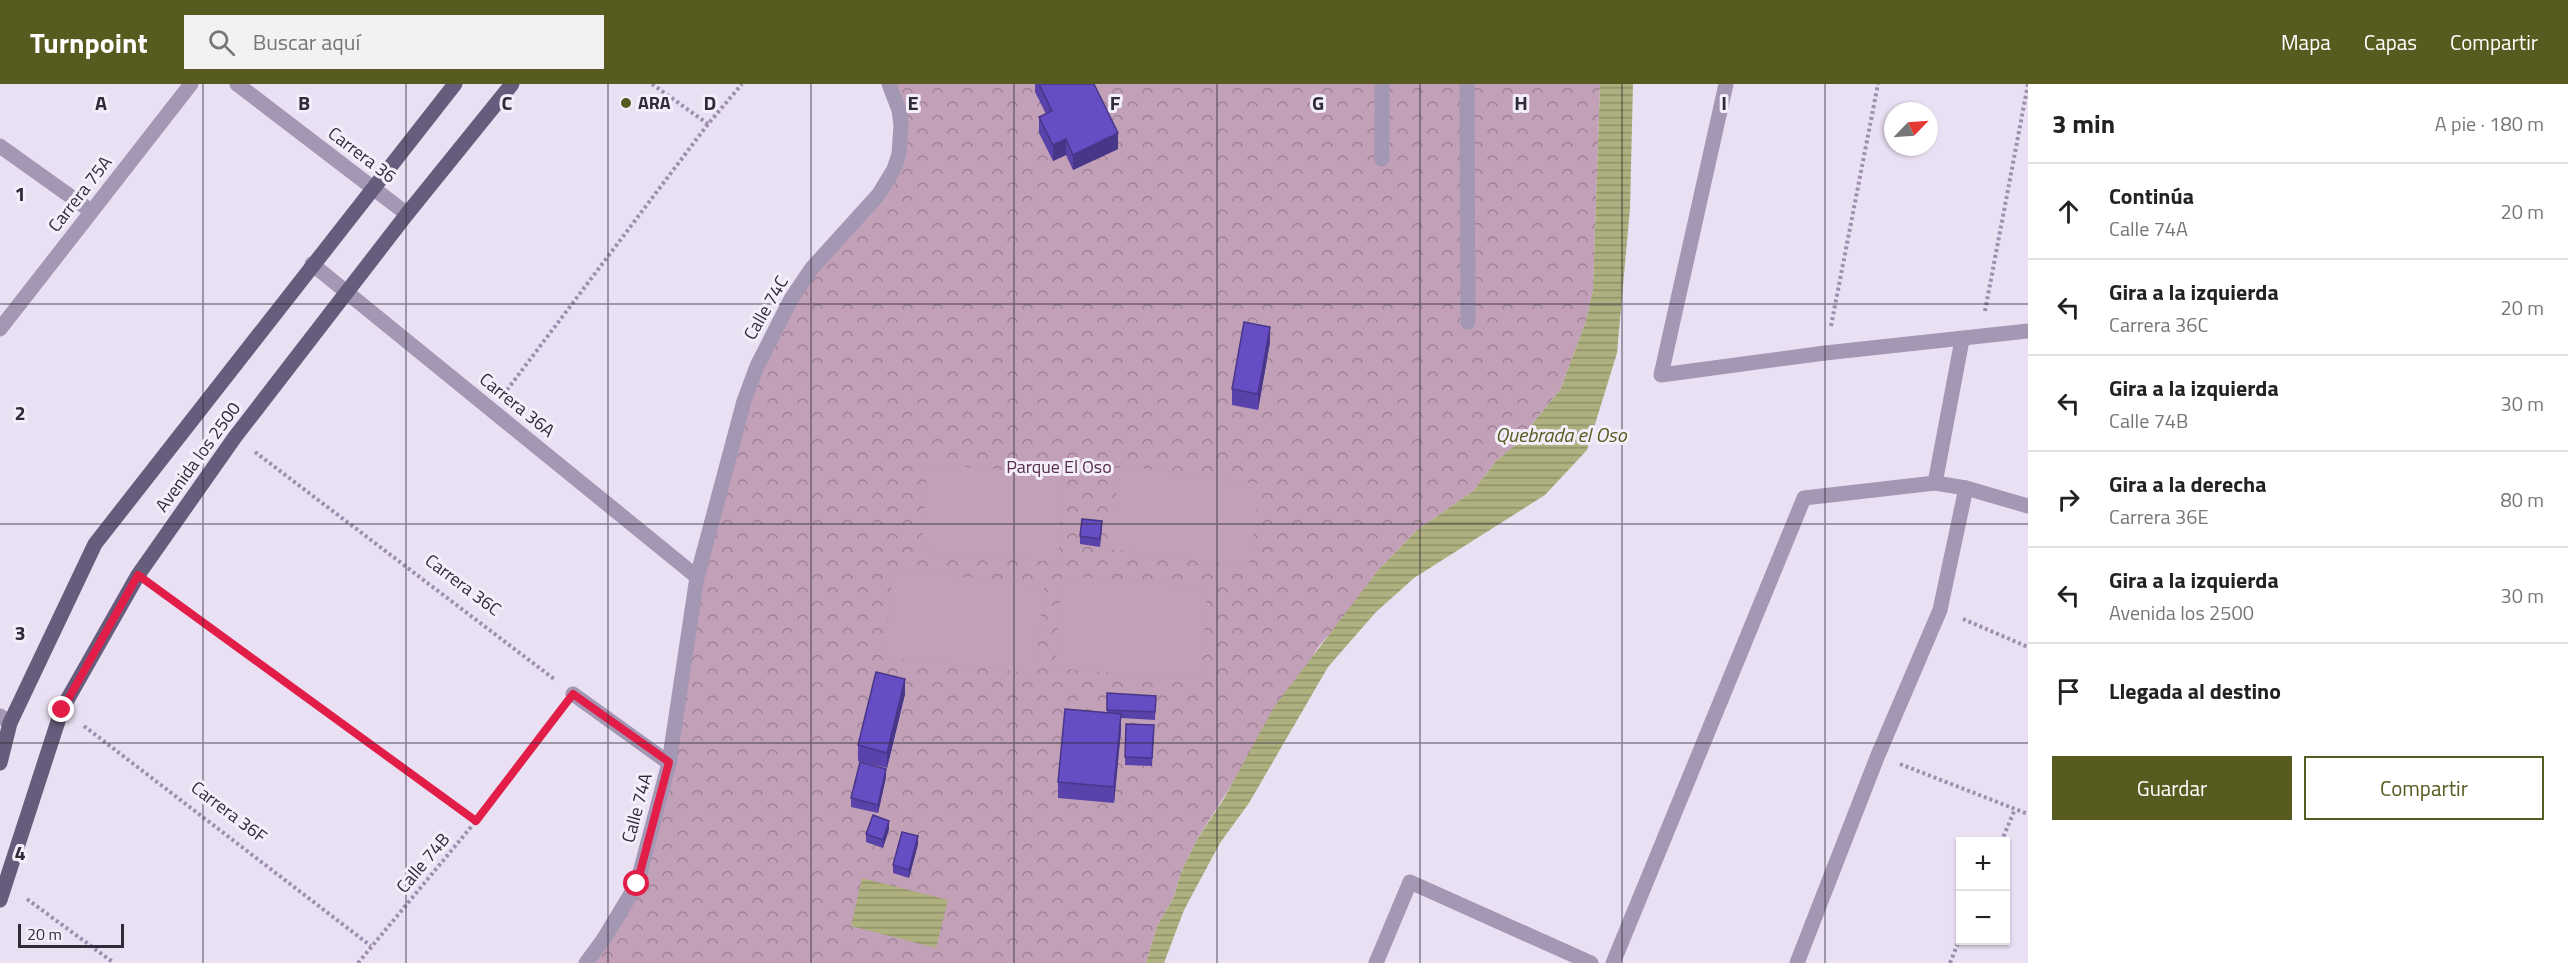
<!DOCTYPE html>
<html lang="es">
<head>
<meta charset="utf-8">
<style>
  body { margin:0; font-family:"Titillium Web",sans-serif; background:#f2f2f2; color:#222 }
  .controls { position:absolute; right:18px; bottom:18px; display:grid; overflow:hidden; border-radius:0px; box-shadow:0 2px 4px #0004 }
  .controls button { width:54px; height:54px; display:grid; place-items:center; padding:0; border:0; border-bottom:2px solid #e0e0e0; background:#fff; color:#222; font:30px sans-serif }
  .compass { position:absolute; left:1884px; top:18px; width:54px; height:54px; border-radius:50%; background:#fff; box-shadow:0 2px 4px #0004; rotate:65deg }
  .scale { position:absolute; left:18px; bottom:15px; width:106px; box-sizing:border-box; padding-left:6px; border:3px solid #2f2b39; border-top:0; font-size:16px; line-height:21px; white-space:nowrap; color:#2f2b39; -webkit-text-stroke:4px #f4edfa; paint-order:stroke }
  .stop { position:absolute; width:18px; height:18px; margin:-14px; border:4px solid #e11d48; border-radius:50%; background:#fff }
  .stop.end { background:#e11d48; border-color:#fff; box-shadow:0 2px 6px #0008 }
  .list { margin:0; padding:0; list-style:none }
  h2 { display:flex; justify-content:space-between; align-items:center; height:78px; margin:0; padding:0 24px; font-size:26px }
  h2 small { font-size:20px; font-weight:400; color:#767676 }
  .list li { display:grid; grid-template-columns:39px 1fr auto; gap:18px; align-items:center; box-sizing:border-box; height:96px; padding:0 24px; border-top:2px solid #e0e0e0 }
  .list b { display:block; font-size:22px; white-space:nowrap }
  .list p { margin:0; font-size:20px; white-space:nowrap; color:#767676 }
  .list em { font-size:20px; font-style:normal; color:#767676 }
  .actions { display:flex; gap:12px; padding:18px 24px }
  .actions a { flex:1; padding:14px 0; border:2px solid #585b20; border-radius:0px; text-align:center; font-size:21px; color:#585b20 }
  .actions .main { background:#585b20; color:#fff }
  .icon { flex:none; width:33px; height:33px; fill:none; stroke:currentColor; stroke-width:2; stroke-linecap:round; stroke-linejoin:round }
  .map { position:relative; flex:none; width:2028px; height:879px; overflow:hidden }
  header { display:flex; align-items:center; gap:36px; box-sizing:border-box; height:84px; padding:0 30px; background:#585b20; color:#fff }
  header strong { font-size:28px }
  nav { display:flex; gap:33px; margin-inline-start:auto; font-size:21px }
  .search { width:420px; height:54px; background:#f2f2f2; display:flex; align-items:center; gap:15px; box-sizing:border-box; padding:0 21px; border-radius:0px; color:#767676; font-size:22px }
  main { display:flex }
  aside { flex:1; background:#fff }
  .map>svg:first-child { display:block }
</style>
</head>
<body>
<header>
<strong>Turnpoint</strong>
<div class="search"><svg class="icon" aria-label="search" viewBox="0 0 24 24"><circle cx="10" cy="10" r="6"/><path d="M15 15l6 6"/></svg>Buscar aquí</div>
<nav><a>Mapa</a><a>Capas</a><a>Compartir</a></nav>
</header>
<main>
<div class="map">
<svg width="2028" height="879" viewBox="0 0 2028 879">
  <defs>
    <pattern id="park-crowns" width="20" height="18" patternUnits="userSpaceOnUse" patternTransform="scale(1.5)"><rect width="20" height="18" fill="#c2a0b7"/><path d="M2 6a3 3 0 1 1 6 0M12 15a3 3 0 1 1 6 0" fill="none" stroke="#9e8396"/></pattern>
    <pattern id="water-rules" width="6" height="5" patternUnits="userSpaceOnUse" patternTransform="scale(1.5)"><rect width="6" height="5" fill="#afb07f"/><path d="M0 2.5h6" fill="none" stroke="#8f8f69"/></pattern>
  </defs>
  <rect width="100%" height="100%" fill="#eae0f3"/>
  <polygon fill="url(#park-crowns)" points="889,0 1600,0 1593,205 1586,237 1560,306 1514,362 1496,377 1473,407 1417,446 1379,485 1347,530 1319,562 1196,757 1180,791 1174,813 1157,842 1146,879 586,879 637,800 669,678 697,493 744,317 791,215 879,110 899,70"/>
  <g fill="#c2a0b7">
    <polygon points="928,380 1064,391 1058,478 921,467"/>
    <polygon points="1120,381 1260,400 1249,484 1109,465"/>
    <polygon points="893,485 1044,502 1035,590 884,573"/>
    <polygon points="1062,492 1207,503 1201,596 1055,584"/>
  </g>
  <g fill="url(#water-rules)">
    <polygon points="1600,0 1633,0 1630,124 1617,269 1587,366 1545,411 1414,494 1376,528 1328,583 1249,719 1220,759 1184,826 1164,879 1146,879 1157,842 1174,813 1180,791 1196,757 1223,716 1274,623 1379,485 1417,446 1473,407 1496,377 1514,362 1560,306 1586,237 1593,205"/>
    <polygon points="862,794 948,816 936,864 851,842"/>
  </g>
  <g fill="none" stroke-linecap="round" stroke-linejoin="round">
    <g stroke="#9c90af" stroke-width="4" stroke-dasharray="3 3" stroke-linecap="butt">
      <polyline points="652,0 708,40"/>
      <polyline points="1985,227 2028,0"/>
      <polyline points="1831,242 1878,0"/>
      <polyline points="507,306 708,40 742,0"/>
      <polyline points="255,368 554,595"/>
      <polyline points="158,506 476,737"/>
      <polyline points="1963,535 2028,563"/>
      <polyline points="84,642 371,862"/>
      <polyline points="1900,680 2028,730"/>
      <polyline points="2001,758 2015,725"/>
      <polyline points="27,815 114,879"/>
      <polyline points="358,879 476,737 558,630"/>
      <polyline points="1950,879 1960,854"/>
    </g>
    <g stroke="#a397b4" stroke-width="15">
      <polyline points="237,0 407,130"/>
      <polyline points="1382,0 1382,75"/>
      <polyline points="1467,0 1468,238"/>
      <polyline points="1726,0 1661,291 1825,269 2028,247"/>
      <polyline points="0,62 91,127"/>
      <polyline points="312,180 697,493"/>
      <polyline points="0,245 191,0"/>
      <polyline points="1935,399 1962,256"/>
      <polyline points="573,610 669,679"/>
      <polyline points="0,632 10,639"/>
      <polyline points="586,879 603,856 637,800 669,679 697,493 744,317 757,282 791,215 812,184 879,110 894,85 899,70 901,41 899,26 889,0"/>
      <polyline points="1376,879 1410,798 1591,879"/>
      <polyline points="1613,879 1804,414 1935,399 1966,404 2028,422"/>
      <polyline points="1797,879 1878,671 1940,526 1966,404"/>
    </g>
    <g stroke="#665c7b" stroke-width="15">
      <polyline points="0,679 10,639 95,460 455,0"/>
      <polyline points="0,816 62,625 138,491 235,353 407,130 512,0"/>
    </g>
  </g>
  <g fill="#5942a9">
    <polygon points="1035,0 1094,0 1118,65 1073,86 1066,71 1053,77 1039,49 1039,33 1046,30 1035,8"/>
    <polygon points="1270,258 1258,326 1232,321 1232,305"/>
    <polygon points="1102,445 1100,463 1080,460 1080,452"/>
    <polygon points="1107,609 1156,612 1155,636 1121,634 1121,646 1114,719 1058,714 1058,698 1107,629"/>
    <polygon points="905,610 887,684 858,677 858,661"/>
    <polygon points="1126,640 1154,649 1152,682 1125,681"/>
    <polygon points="886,693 878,729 851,723 851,714"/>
    <polygon points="889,745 883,764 866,758 866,750"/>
    <polygon points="918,760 909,794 893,789 893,781"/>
  </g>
  <g fill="#483689">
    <polygon points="1118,49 1118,65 1073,86 1073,71"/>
    <polygon points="1066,55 1066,71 1053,77 1053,61"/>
    <polygon points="1270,243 1270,258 1258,326 1258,310"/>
    <polygon points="905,595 905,610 887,684 887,669"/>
    <polygon points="1121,630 1121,646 1114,719 1114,703"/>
    <polygon points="886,685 886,693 878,729 878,721"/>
    <polygon points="889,737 889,745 883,764 883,756"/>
    <polygon points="918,752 918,760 909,794 909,786"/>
  </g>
  <g fill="#674dc4" stroke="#483689" stroke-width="1.5">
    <polygon points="1039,0 1094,0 1118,49 1073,71 1066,55 1053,61 1039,33 1052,27"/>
    <polygon points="1244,238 1270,243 1258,310 1232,305"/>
    <polygon points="1082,435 1102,437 1100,455 1080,452"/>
    <polygon points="876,588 905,595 887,669 858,661"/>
    <polygon points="1107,609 1156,612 1155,628 1107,626"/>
    <polygon points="1065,625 1121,630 1114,703 1058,698"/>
    <polygon points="1126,640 1154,641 1152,674 1125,673"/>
    <polygon points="860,678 886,685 878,721 851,714"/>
    <polygon points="873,731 889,737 883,756 866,750"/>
    <polygon points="902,748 918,752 909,786 893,781"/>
  </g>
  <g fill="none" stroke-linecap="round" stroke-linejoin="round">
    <polyline stroke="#e11d48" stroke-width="8" points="62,626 138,491 476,737 573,610 669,678 637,800"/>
  </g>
  <path fill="none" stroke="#2f2b39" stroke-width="1.5" stroke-opacity="0.55" d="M203 0V879M406 0V879M608 0V879M811 0V879M1014 0V879M1217 0V879M1420 0V879M1622 0V879M1825 0V879M0 220H2028M0 440H2028M0 659H2028"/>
  <circle fill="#585b20" stroke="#f4edfa" stroke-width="2" cx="626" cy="19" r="6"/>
  <g text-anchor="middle" stroke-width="6" stroke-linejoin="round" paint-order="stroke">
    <g font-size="18" font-weight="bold" fill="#2f2b39" stroke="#f4edfa" text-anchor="start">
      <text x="638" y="25">ARA</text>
    </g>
    <g font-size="18" fill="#2f2b39" stroke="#f4edfa">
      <text transform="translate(362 71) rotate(37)" y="6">Carrera 36</text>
      <text transform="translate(80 110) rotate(-52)" y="6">Carrera 75A</text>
      <text transform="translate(766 224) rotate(-60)" y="6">Calle 74C</text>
      <text transform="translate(517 321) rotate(39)" y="6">Carrera 36A</text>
      <text transform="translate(198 373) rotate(-54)" y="6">Avenida los 2500</text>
      <text transform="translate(463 501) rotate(37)" y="6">Carrera 36C</text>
      <text transform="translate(637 724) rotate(-75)" y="6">Calle 74A</text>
      <text transform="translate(229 728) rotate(37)" y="6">Carrera 36F</text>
      <text transform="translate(423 779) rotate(-50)" y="6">Calle 74B</text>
    </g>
    <g font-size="18" fill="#572f49" stroke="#f4edfa">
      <text x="1059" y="389">Parque El Oso</text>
    </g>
    <g font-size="20" font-style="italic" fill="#585b20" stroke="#f4edfa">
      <text x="1561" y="358">Quebrada el Oso</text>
    </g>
  </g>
  <g font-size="20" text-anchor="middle" font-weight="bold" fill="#2f2b39" stroke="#f4edfa" stroke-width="6" stroke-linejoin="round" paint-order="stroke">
    <text x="101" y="26">A</text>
    <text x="304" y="26">B</text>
    <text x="507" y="26">C</text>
    <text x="710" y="26">D</text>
    <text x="913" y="26">E</text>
    <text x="1115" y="26">F</text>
    <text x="1318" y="26">G</text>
    <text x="1521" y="26">H</text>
    <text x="1724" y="26">I</text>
    <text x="20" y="117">1</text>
    <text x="20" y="336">2</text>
    <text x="20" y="556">3</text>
    <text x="20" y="776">4</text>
  </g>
</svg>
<div class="controls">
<button>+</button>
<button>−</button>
</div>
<svg class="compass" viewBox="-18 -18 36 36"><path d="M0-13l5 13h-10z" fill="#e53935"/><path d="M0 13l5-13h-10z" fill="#767676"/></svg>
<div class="scale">20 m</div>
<div class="stop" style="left:637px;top:800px"></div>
<div class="stop end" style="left:62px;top:626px"></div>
</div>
<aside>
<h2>3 min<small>A pie · 180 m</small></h2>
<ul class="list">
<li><svg class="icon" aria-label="ahead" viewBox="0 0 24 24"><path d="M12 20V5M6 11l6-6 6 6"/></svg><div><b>Continúa</b><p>Calle 74A</p></div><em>20 m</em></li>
<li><svg class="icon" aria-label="left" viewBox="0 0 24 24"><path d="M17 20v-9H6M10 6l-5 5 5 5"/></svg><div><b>Gira a la izquierda</b><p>Carrera 36C</p></div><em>20 m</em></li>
<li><svg class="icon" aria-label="left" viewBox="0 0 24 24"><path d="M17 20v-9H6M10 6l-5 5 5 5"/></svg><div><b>Gira a la izquierda</b><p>Calle 74B</p></div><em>30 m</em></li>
<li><svg class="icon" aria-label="right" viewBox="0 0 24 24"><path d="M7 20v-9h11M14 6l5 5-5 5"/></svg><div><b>Gira a la derecha</b><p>Carrera 36E</p></div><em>80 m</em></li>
<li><svg class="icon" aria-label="left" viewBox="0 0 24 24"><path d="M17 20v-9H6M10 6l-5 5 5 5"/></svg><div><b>Gira a la izquierda</b><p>Avenida los 2500</p></div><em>30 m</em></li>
<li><svg class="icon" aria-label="arrive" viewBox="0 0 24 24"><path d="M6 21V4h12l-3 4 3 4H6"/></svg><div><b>Llegada al destino</b></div></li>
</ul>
<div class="actions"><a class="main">Guardar</a><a>Compartir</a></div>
</aside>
</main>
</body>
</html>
